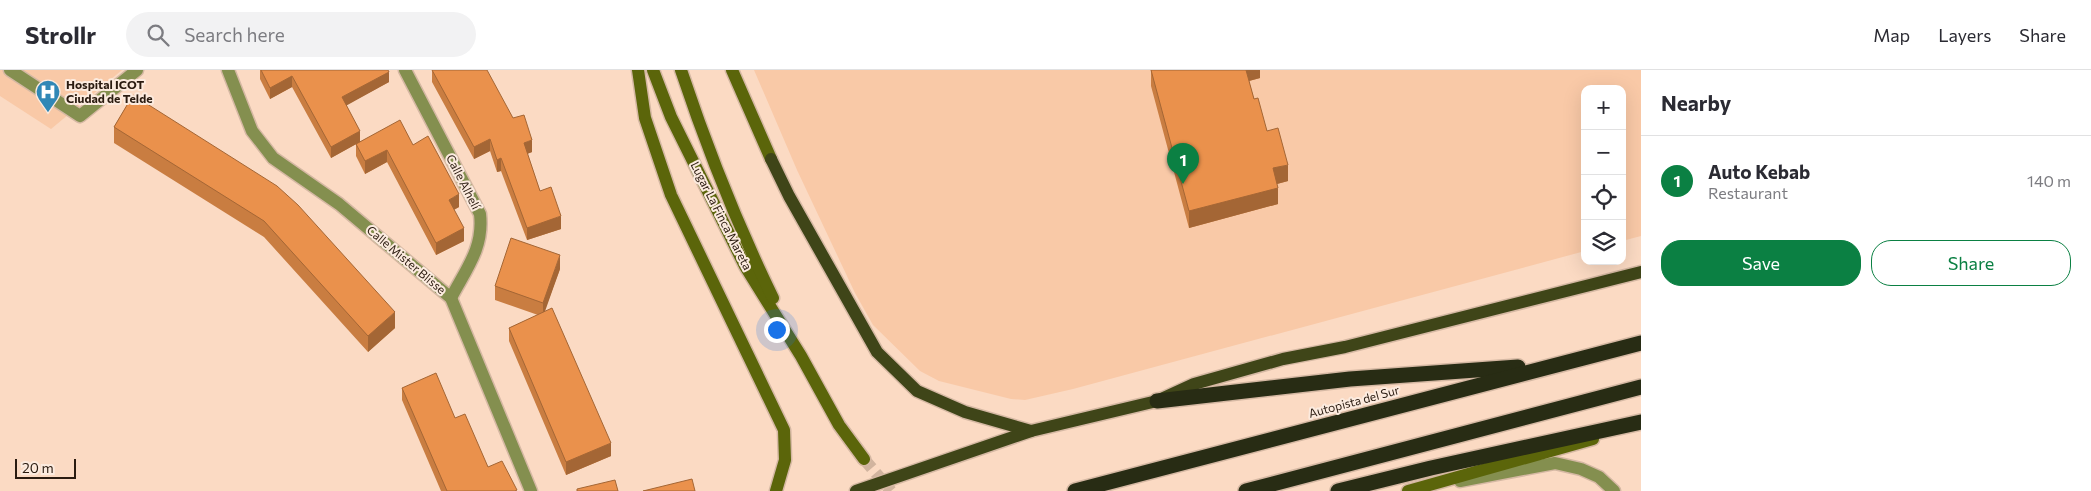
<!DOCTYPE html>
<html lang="en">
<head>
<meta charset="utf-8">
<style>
  body { margin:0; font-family:Commissioner,sans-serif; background:#f2f2f3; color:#2b2b33 }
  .controls { position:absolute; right:15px; top:15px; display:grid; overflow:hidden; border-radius:10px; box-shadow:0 5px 20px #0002 }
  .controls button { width:45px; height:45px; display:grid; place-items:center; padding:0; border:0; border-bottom:1px solid #e1e1e2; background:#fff; color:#2b2b33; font:25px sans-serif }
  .scale { position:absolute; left:15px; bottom:12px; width:61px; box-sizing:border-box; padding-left:5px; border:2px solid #2a1b10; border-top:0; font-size:14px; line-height:18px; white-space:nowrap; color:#2a1b10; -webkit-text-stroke:4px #fcebdf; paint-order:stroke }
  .you { position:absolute; left:776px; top:259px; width:18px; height:18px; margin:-12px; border:4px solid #fff; border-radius:50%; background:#1a73e8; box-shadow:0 0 0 8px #1a73e833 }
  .badge { display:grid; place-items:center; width:32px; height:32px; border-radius:50%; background:#0b8043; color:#fff; font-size:16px; font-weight:700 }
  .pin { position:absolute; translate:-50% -41px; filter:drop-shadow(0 1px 2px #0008) }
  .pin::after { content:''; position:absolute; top:26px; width:18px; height:15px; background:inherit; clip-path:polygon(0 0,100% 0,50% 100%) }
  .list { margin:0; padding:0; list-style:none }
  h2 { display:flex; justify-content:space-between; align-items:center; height:65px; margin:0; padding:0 20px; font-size:21px }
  h2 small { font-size:16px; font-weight:400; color:#7c7c81 }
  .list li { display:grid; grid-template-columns:32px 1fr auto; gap:15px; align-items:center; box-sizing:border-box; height:90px; padding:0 20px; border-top:1px solid #e1e1e2 }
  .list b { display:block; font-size:19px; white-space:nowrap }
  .list p { margin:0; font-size:16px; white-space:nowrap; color:#7c7c81 }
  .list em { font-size:16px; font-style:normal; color:#7c7c81 }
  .actions { display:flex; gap:10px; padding:15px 20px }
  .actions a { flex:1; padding:11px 0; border:1px solid #0b8043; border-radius:20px; text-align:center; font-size:18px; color:#0b8043 }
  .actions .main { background:#0b8043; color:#fff }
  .icon { flex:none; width:28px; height:28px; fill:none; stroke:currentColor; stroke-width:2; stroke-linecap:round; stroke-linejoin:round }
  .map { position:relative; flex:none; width:1641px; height:421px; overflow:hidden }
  header { display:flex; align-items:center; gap:30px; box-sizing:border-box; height:70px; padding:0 25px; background:#fff; border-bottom:1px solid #e1e1e2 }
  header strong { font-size:24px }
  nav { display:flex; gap:28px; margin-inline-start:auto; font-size:18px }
  .search { width:350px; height:45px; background:#f2f2f3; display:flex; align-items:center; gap:12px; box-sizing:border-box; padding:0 18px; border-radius:28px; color:#7c7c81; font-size:19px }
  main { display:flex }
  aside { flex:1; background:#fff }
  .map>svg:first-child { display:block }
</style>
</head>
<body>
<header>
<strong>Strollr</strong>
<div class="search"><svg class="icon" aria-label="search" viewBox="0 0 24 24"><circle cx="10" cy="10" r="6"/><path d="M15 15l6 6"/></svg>Search here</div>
<nav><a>Map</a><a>Layers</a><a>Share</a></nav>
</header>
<main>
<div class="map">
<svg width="1641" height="421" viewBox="0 0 1641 421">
  <rect width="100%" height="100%" fill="#fbdac3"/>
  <g fill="#f9c9a7">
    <polygon points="0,0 122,0 51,59 0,26"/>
    <polygon points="754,0 1641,0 1641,166 1622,171 1622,19 1585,19 1585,181 1073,319 1025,330 1011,329 939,311 920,301 873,255 855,223 797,100"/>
  </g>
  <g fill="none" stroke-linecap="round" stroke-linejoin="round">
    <polyline stroke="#d1b49f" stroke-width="12" stroke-dasharray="12 6" stroke-linecap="butt" points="864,389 891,421"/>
    <defs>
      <g id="street">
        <polyline points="10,0 80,46 137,0"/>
        <polyline points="228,0 252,61 273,88 339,134 451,228 531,421"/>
        <path d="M405 0 480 144C484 178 466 199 451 228"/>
        <polyline points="1460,411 1555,393 1581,399 1599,407 1614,421"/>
      </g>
      <g id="secondary">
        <polyline points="638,0 645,48 671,125 784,360 785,390 776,421"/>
        <polyline points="653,0 671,47 745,196 801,286 839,355 864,389"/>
        <path d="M681 0C707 78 737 154 773 228"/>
        <polyline points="732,0 771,89"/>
        <polyline points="1408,421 1593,369"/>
      </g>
      <g id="primary">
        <polyline points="771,89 789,126 877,282 917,321 965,342 1031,361"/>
        <polyline points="856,421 1031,361 1157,331 1194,314 1283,289 1345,277 1641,202"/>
      </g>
      <g id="highway">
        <polyline points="1157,331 1350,309 1518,297"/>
        <polyline points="1075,421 1641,273"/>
        <polyline points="1246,421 1641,317"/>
        <polyline points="1338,421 1431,398 1641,352"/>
      </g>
    </defs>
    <use href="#street" stroke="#d5b8a3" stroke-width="15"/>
    <use href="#secondary" stroke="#d5b8a3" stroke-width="15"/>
    <use href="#primary" stroke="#d5b8a3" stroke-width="15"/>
    <use href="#highway" stroke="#d5b8a3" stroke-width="18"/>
    <use href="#street" stroke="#848f4f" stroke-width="12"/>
    <use href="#secondary" stroke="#5b650a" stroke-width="12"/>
    <use href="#primary" stroke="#3f4518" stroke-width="12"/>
    <use href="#highway" stroke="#282c14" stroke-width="15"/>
  </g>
  <g fill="#c97d41">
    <polygon points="260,0 388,0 389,12 346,35 360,71 413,75 459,137 454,140 464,171 436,185 387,92 365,104 356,86 356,74 331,88 292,17 270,29 260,9"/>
    <polygon points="432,0 513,48 532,82 527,84 540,121 561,159 527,170 501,101 497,102 490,81 474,89 432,12"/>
    <polygon points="1151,0 1260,0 1260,8 1249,11 1254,29 1267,61 1288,111 1277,114 1278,134 1189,158 1151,16"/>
    <polygon points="133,25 395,258 368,282 264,167 114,73 114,57"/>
    <polygon points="560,199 544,242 611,386 566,405 509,271 509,258 538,245 495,230 495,216"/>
    <polygon points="402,318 455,348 488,397 517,421 441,421 402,330"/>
  </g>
  <g fill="#a46635">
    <polygon points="1245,0 1260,0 1260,8 1245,12"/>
    <polygon points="389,2 389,12 342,38 342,27"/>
    <polygon points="292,6 292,17 270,29 270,18"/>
    <polygon points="360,61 360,72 331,88 331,77"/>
    <polygon points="490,69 490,81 474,89 474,77"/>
    <polygon points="532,70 532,82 524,85 524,73"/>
    <polygon points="387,80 387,92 365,104 365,91"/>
    <polygon points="501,88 501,101 497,102 497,90"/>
    <polygon points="1288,95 1288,111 1273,115 1273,98"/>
    <polygon points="1278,118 1278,134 1189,158 1189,141"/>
    <polygon points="459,124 459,137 449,142 449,130"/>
    <polygon points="561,146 561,159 527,170 527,158"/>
    <polygon points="464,158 464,171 436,185 436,173"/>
    <polygon points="560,185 560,199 543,247 543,233"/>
    <polygon points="395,242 395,258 368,282 368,266"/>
    <polygon points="611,373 611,386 566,405 566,392"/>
  </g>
  <g fill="#ea914c" stroke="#a46635">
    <polygon points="261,0 388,0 389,2 342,27 360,61 331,77 292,6 270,18"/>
    <polygon points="432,0 487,0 513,48 524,45 532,70 524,73 540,121 551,117 561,146 527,158 501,88 497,90 490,69 474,77"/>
    <polygon points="1151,0 1246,0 1254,29 1258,28 1267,61 1278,58 1288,95 1273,98 1278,118 1189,141"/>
    <polygon points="133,25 277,116 298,135 395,242 368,266 264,151 114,57"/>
    <polygon points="400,50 413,75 428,66 459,124 449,130 464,158 436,173 387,80 365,91 356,74"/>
    <polygon points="511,168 560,185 543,233 495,216"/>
    <polygon points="552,238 611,373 566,392 509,258"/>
    <polygon points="436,303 455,348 465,344 488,397 502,391 517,420 515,421 447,421 402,318"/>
    <polygon points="692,409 695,421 643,421"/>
    <polygon points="615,410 618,421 577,421 577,419"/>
  </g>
  <defs>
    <symbol id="hospital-pin" viewBox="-11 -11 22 30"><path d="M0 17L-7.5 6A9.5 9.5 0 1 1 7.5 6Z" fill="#3087b6" stroke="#fcebdf"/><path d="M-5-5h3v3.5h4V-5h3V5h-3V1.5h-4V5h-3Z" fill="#fff"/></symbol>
  </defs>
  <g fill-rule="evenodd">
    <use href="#hospital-pin" x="34" y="8" width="28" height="38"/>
  </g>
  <g text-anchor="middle" stroke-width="4" stroke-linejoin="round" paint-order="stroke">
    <g font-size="12" font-weight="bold" fill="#2a1b10" stroke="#fcebdf" text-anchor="start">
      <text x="66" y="19">Hospital ICOT<tspan x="66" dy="14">Ciudad de Telde</tspan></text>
    </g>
    <g font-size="12" fill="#2a1b10" stroke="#fcebdf">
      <text transform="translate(463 112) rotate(63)" y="4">Calle Alhelí</text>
      <text transform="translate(721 146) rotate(63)" y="4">Lugar La Finca Mareta</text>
      <text transform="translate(406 190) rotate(40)" y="4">Calle Mister Blisse</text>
      <text transform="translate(1354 332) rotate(-15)" y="4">Autopista del Sur</text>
    </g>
  </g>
</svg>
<div class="controls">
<button>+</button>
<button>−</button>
<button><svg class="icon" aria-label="locate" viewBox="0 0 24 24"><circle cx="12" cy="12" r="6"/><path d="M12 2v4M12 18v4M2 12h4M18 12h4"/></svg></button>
<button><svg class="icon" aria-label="layers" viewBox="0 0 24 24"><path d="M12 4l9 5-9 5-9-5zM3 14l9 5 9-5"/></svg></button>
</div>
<div class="scale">20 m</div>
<div class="you"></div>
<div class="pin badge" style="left:1183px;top:114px">1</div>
</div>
<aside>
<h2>Nearby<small></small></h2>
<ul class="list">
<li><span class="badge">1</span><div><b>Auto Kebab</b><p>Restaurant</p></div><em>140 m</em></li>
</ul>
<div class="actions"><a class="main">Save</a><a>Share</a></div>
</aside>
</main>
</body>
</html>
